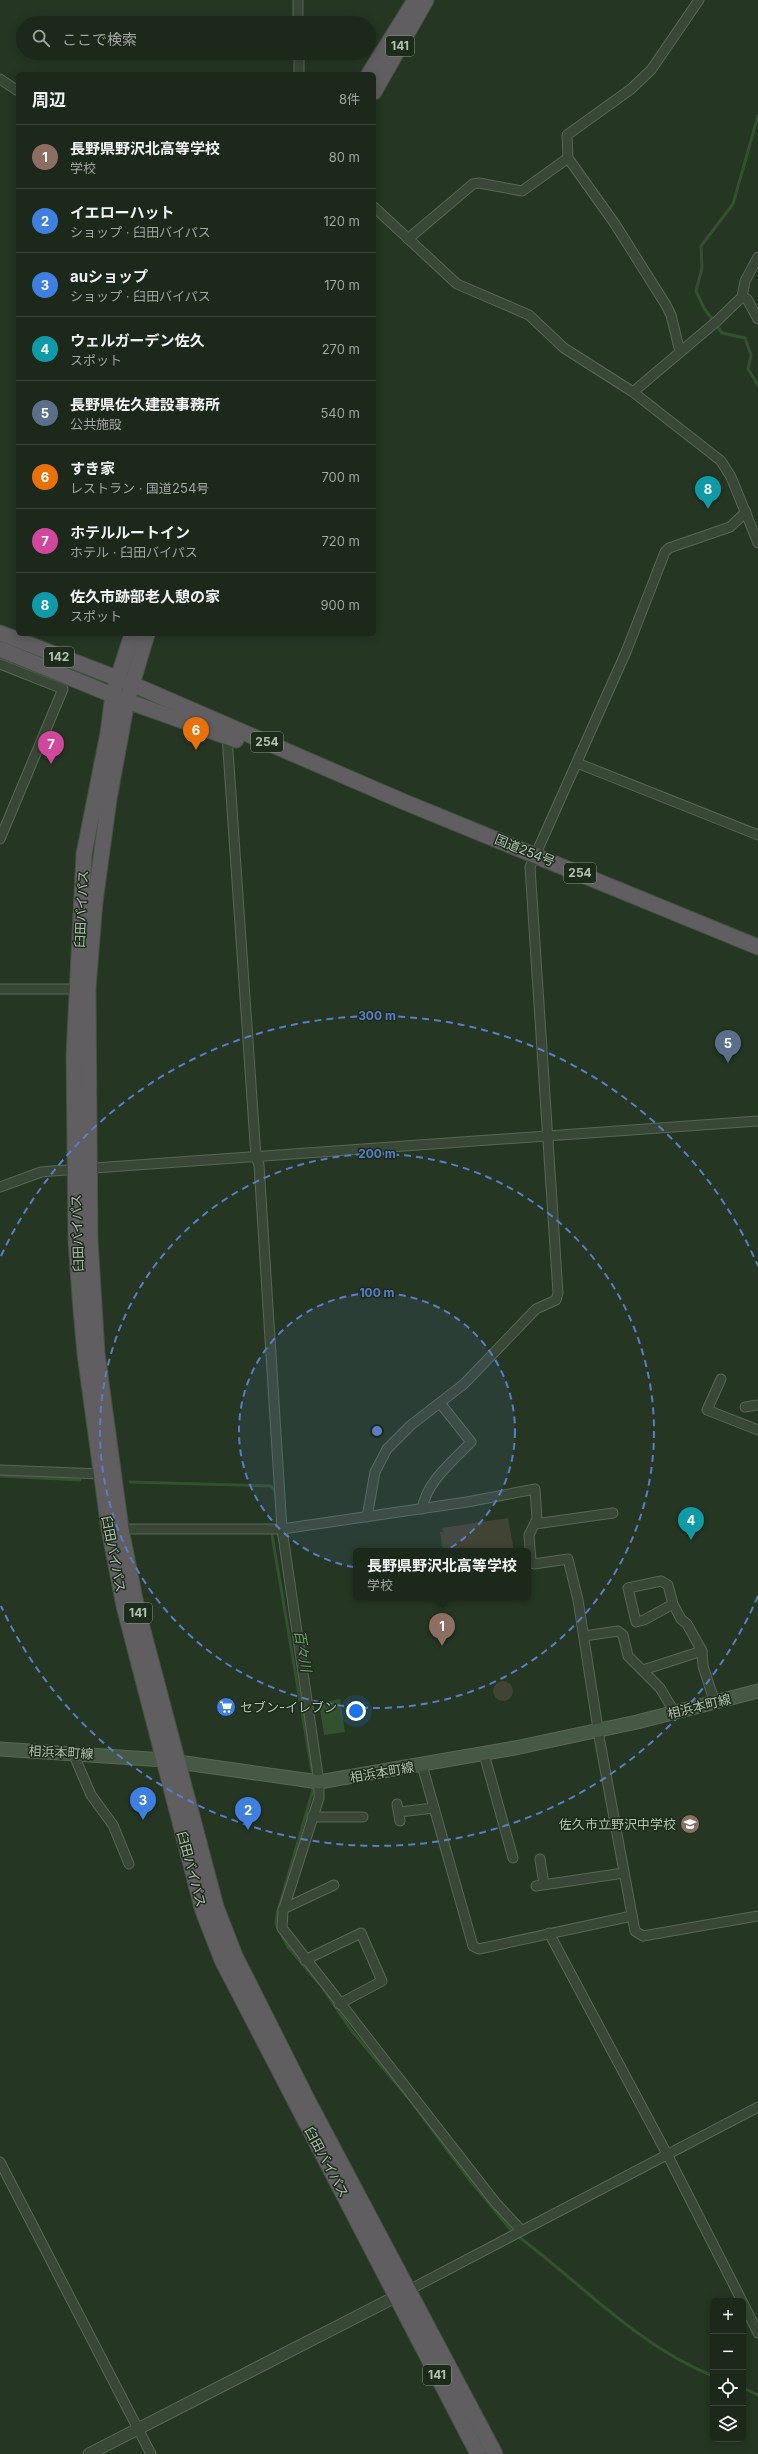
<!DOCTYPE html>
<html lang="ja">
<head>
<meta charset="utf-8">
<style>
  body { margin:0; font-family:Inter,"Noto Sans JP",sans-serif; background:#253023; color:#f1f3f6 }
  .controls { position:absolute; right:12px; bottom:12px; display:grid; overflow:hidden; border-radius:6px; box-shadow:0 2px 10px #0003 }
  .controls button { width:36px; height:36px; display:grid; place-items:center; padding:0; border:0; border-bottom:1px solid #3a4439; background:#1c281a; color:#f1f3f6; font:20px sans-serif }
  .you { position:absolute; left:356px; top:1711px; width:14px; height:14px; margin:-10px; border:3px solid #fff; border-radius:50%; background:#1a73e8; box-shadow:0 0 0 6px #1a73e833 }
  .badge { display:grid; place-items:center; width:26px; height:26px; border-radius:50%; background:#95b2f1; color:#fff; font-size:13px; font-weight:700 }
  .pin { position:absolute; translate:-50% -33px; filter:drop-shadow(0 1px 2px #0008) }
  .pin::after { content:''; position:absolute; top:21px; width:14px; height:12px; background:inherit; clip-path:polygon(0 0,100% 0,50% 100%) }
  .popup { position:absolute; left:353px; top:1548px; width:178px; height:52px; box-sizing:border-box; display:grid; place-content:center; border-radius:6px; background:#1c281a; filter:drop-shadow(0 1px 3px #0005); font-size:13px; white-space:nowrap; color:#a0a6a2 }
  .popup b { font-size:15px; color:#f1f3f6 }
  .popup::after { content:''; position:absolute; left:50%; top:100%; margin-left:-8px; border:8px solid transparent; border-top-color:#1c281a }
  .list { margin:0; padding:0; list-style:none }
  h2 { display:flex; justify-content:space-between; align-items:center; height:52px; margin:0; padding:0 16px; font-size:17px }
  h2 small { font-size:13px; font-weight:400; color:#a0a6a2 }
  .list li { display:grid; grid-template-columns:26px 1fr auto; gap:12px; align-items:center; box-sizing:border-box; height:64px; padding:0 16px; border-top:1px solid #3a4439 }
  .list b { display:block; font-size:15px; white-space:nowrap }
  .list p { margin:0; font-size:13px; white-space:nowrap; color:#a0a6a2 }
  .list em { font-size:13px; font-style:normal; color:#a0a6a2 }
  .icon { flex:none; width:22px; height:22px; fill:none; stroke:currentColor; stroke-width:2; stroke-linecap:round; stroke-linejoin:round }
  .map { position:relative; flex:none; width:758px; height:2454px; overflow:hidden }
  .search { position:absolute; background:#1c281a; box-shadow:0 2px 10px #0003; left:16px; top:16px; width:360px; height:44px; display:flex; align-items:center; gap:10px; box-sizing:border-box; padding:0 14px; border-radius:22px; color:#a0a6a2; font-size:15px }
  .panel { position:absolute; background:#1c281a; box-shadow:0 2px 10px #0003; left:16px; top:72px; width:360px; height:564px; border-radius:6px }
  .map>svg:first-child { display:block }
</style>
</head>
<body>
<div class="map">
<svg width="758" height="2454" viewBox="0 0 758 2454">
  <rect width="100%" height="100%" fill="#253623"/>
  <g fill="#414432">
    <polygon points="508,1518 514,1551 443,1551 440,1532 443,1532 442,1528"/>
    <circle cx="503" cy="1691" r="10"/>
  </g>
  <polygon fill="#33512f" points="340,1699 345,1732 324,1735 319,1703"/>
  <g fill="none" stroke-linecap="round" stroke-linejoin="round">
    <g stroke="#33512f" stroke-width="3">
      <polyline points="758,116 733,204 701,246 702,268 696,291 704,308 722,333 745,338 751,355 748,369 758,385"/>
      <polyline points="0,1476 80,1480"/>
      <polyline points="130,1482 271,1486 277,1493"/>
      <polyline points="272,1535 312,1771"/>
      <polyline points="313,1790 277,1914 276,1924 288,1947 322,1987 351,2030 410,2100 469,2179 511,2230"/>
      <path d="M519 2237C583 2285 638 2346 713 2376"/>
      <polyline points="743,2388 758,2395"/>
    </g>
    <defs>
      <g id="minor">
        <polyline points="298,0 298,23"/>
        <polyline points="299,53 299,74"/>
        <polyline points="0,79 18,91"/>
        <polyline points="374,207 457,284 529,315 564,348 633,392 721,461 731,477 758,543"/>
        <polyline points="408,239 473,184 479,183 522,191 568,158"/>
        <polyline points="742,297 747,299 758,319"/>
        <polyline points="680,352 671,315 666,305 615,224 568,158 567,135 631,89 651,70 699,0"/>
        <polyline points="633,392 717,321 742,297 745,281 758,257"/>
        <polyline points="0,664 63,689 0,839"/>
        <polyline points="227,736 256,1157 259,1165 282,1529 319,1782 319,1798 283,1911 282,1928 495,2202 521,2230"/>
        <polyline points="577,763 758,835"/>
        <polyline points="0,989 76,989"/>
        <polyline points="0,1187 41,1172 52,1171 758,1121"/>
        <polyline points="721,1379 707,1410 758,1430"/>
        <polyline points="745,1407 758,1405"/>
        <polyline points="0,1470 101,1474"/>
        <path d="M422 1509C427 1481 452 1462 471 1442L440 1403"/>
        <polyline points="367,1517 375,1472 387,1449 411,1425 464,1384 536,1309 556,1300 558,1293 530,867 626,652 665,552 669,548 730,527 746,512"/>
        <polyline points="535,1524 613,1513"/>
        <polyline points="121,1529 282,1529 467,1502 535,1489 537,1519 529,1535 531,1560 534,1564 568,1559 578,1600 600,1742 635,1931 643,1936 758,1916"/>
        <polyline points="673,1604 644,1620 636,1622 628,1588 661,1581 668,1585 673,1604 681,1619 687,1624 702,1651 703,1666 715,1703"/>
        <polyline points="584,1636 618,1631 623,1635 628,1656 660,1688 675,1713"/>
        <polyline points="643,1670 702,1651"/>
        <polyline points="73,1753 91,1795 113,1825 129,1864"/>
        <polyline points="484,1754 513,1858"/>
        <polyline points="422,1765 473,1946 479,1949 632,1916"/>
        <polyline points="397,1804 400,1821"/>
        <polyline points="399,1812 434,1808"/>
        <polyline points="312,1817 363,1817"/>
        <polyline points="540,1859 544,1884"/>
        <polyline points="536,1886 624,1873"/>
        <polyline points="283,1909 334,1885"/>
        <polyline points="549,1933 667,2154 742,2301"/>
        <polyline points="305,1960 361,1933 382,1981 339,2004"/>
        <polyline points="0,2162 151,2454"/>
        <polyline points="405,2292 758,2107"/>
        <polyline points="743,2303 758,2333"/>
      </g>
      <polyline id="tertiary" points="89,2454 397,2296"/>
      <polyline id="secondary" points="0,1749 164,1760 319,1782 515,1748 637,1722 758,1691"/>
      <g id="trunk">
        <polyline points="369,74 412,5"/>
        <polyline points="374,92 426,0"/>
        <polyline points="0,633 132,684 402,801 758,947"/>
        <polyline points="132,634 113,694 108,733 84,854 74,1055 76,1240 80,1298 85,1354 109,1529 124,1606 203,1911 222,1960 478,2454"/>
        <polyline points="147,634 127,701 109,799 95,902 88,988 90,1240 97,1353 121,1529 136,1604 216,1907 235,1956 307,2099 495,2454"/>
        <polyline points="0,649 127,701 236,740"/>
      </g>
    </defs>
    <use href="#minor" stroke="#586756" stroke-width="11"/>
    <use href="#tertiary" stroke="#586756" stroke-width="13"/>
    <use href="#secondary" stroke="#586756" stroke-width="15"/>
    <use href="#trunk" stroke="#425141" stroke-width="17"/>
    <use href="#minor" stroke="#384736" stroke-width="9"/>
    <use href="#tertiary" stroke="#384736" stroke-width="11"/>
    <use href="#secondary" stroke="#465944" stroke-width="13"/>
    <use href="#trunk" stroke="#605e60" stroke-width="15"/>
  </g>
  <circle cx="377" cy="1431" r="138" fill="#597dc8" fill-opacity=".12"/>
  <g fill="none" stroke="#597dc8" stroke-width="2" stroke-dasharray="7 5">
    <circle cx="377" cy="1431" r="138"/>
    <circle cx="377" cy="1431" r="277"/>
    <path d="M758 1596A415 415 0 0 1 1 1606M1 1256A415 415 0 0 1 758 1266"/>
  </g>
  <defs>
    <symbol id="supermarket-disc" viewBox="-11 -11 22 22"><circle r="9.5" fill="#3f7fe0" stroke="#1d2b1b"/><path d="M-6-5.5h2.5l.6 2H6L4.5 2H-2.5L-4.4-4H-6ZM-1.5 3.2a1.3 1.3 0 1 0 .1 0ZM3 3.2a1.3 1.3 0 1 0 .1 0Z" fill="#fff"/></symbol>
    <symbol id="school-disc" viewBox="-11 -11 22 22"><circle r="9.5" fill="#8d6e63" stroke="#1d2b1b"/><path d="M0-5L7-2L0 1L-7-2ZM-4 1L0 2.5L4 1V4Q0 6-4 4Z" fill="#fff"/></symbol>
  </defs>
  <g fill-rule="evenodd">
    <use href="#supermarket-disc" x="215" y="1696" width="22" height="22"/>
    <use href="#school-disc" x="679" y="1813" width="22" height="22"/>
  </g>
  <g text-anchor="middle" stroke-width="3" stroke-linejoin="round" paint-order="stroke">
    <g fill="#1d2b1b" stroke="#859584" stroke-width="1">
      <rect x="386" y="36" width="28" height="20" rx="3"/>
      <rect x="44" y="647" width="30" height="20" rx="3"/>
      <rect x="251" y="732" width="32" height="20" rx="3"/>
      <rect x="564" y="863" width="32" height="20" rx="3"/>
      <rect x="124" y="1603" width="28" height="20" rx="3"/>
      <rect x="423" y="2365" width="28" height="20" rx="3"/>
    </g>
    <g font-size="12" font-weight="bold" fill="#b2c3b1">
      <text x="400" y="50">141</text>
      <text x="59" y="661">142</text>
      <text x="267" y="746">254</text>
      <text x="580" y="877">254</text>
      <text x="138" y="1617">141</text>
      <text x="437" y="2379">141</text>
    </g>
    <g font-size="13" fill="#b2c3b1" stroke="#1d2b1b">
      <text transform="translate(525 850) rotate(22)" y="5">国道254号</text>
      <text transform="translate(81 909) rotate(-87)" y="5">臼田バイパス</text>
      <text transform="translate(77 1233) rotate(-92)" y="5">臼田バイパス</text>
      <text transform="translate(114 1554) rotate(79)" y="5">臼田バイパス</text>
      <text transform="translate(699 1706) rotate(-14)" y="5">相浜本町線</text>
      <text transform="translate(61 1752) rotate(3)" y="5">相浜本町線</text>
      <text transform="translate(382 1772) rotate(-10)" y="5">相浜本町線</text>
      <text transform="translate(192 1869) rotate(75)" y="5">臼田バイパス</text>
      <text transform="translate(327 2162) rotate(62)" y="5">臼田バイパス</text>
    </g>
    <g font-size="13" fill="#b2c3b1" stroke="#1d2b1b" text-anchor="start">
      <text x="240" y="1712">セブン-イレブン</text>
      <text x="676" y="1829" text-anchor="end">佐久市立野沢中学校</text>
    </g>
    <g font-size="14" font-style="italic" fill="#739f6d" stroke="#1d2b1b">
      <text transform="translate(303 1651) rotate(80)" y="5">百々川</text>
    </g>
  </g>
  <circle cx="377" cy="1431" r="6" fill="#597dc8" stroke="#1d2b1b" stroke-width="2"/>
  <g font-size="12" text-anchor="middle" font-weight="bold" fill="#597dc8" stroke="#1d2b1b" stroke-width="3" stroke-linejoin="round" paint-order="stroke">
    <text x="377" y="1020">300 m</text>
    <text x="377" y="1158">200 m</text>
    <text x="377" y="1297">100 m</text>
  </g>
</svg>
<div class="controls">
<button>+</button>
<button>−</button>
<button><svg class="icon" aria-label="locate" viewBox="0 0 24 24"><circle cx="12" cy="12" r="6"/><path d="M12 2v4M12 18v4M2 12h4M18 12h4"/></svg></button>
<button><svg class="icon" aria-label="layers" viewBox="0 0 24 24"><path d="M12 4l9 5-9 5-9-5zM3 14l9 5 9-5"/></svg></button>
</div>
<div class="you"></div>
<div class="pin badge" style="left:442px;top:1646px;background:#8d6e63">1</div>
<div class="popup"><b>長野県野沢北高等学校</b>学校</div>
<div class="pin badge" style="left:248px;top:1830px;background:#3f7fe0">2</div>
<div class="pin badge" style="left:143px;top:1820px;background:#3f7fe0">3</div>
<div class="pin badge" style="left:691px;top:1540px;background:#0f9aa8">4</div>
<div class="pin badge" style="left:728px;top:1063px;background:#5c6f8a">5</div>
<div class="pin badge" style="left:196px;top:750px;background:#e8710a">6</div>
<div class="pin badge" style="left:51px;top:764px;background:#d1479c">7</div>
<div class="pin badge" style="left:708px;top:509px;background:#0f9aa8">8</div>
<div class="search"><svg class="icon" aria-label="search" viewBox="0 0 24 24"><circle cx="10" cy="10" r="6"/><path d="M15 15l6 6"/></svg>ここで検索</div>
<section class="panel">
<h2>周辺<small>8件</small></h2>
<ul class="list">
<li><span class="badge" style="background:#8d6e63">1</span><div><b>長野県野沢北高等学校</b><p>学校</p></div><em>80 m</em></li>
<li><span class="badge" style="background:#3f7fe0">2</span><div><b>イエローハット</b><p>ショップ · 臼田バイパス</p></div><em>120 m</em></li>
<li><span class="badge" style="background:#3f7fe0">3</span><div><b>auショップ</b><p>ショップ · 臼田バイパス</p></div><em>170 m</em></li>
<li><span class="badge" style="background:#0f9aa8">4</span><div><b>ウェルガーデン佐久</b><p>スポット</p></div><em>270 m</em></li>
<li><span class="badge" style="background:#5c6f8a">5</span><div><b>長野県佐久建設事務所</b><p>公共施設</p></div><em>540 m</em></li>
<li><span class="badge" style="background:#e8710a">6</span><div><b>すき家</b><p>レストラン · 国道254号</p></div><em>700 m</em></li>
<li><span class="badge" style="background:#d1479c">7</span><div><b>ホテルルートイン</b><p>ホテル · 臼田バイパス</p></div><em>720 m</em></li>
<li><span class="badge" style="background:#0f9aa8">8</span><div><b>佐久市跡部老人憩の家</b><p>スポット</p></div><em>900 m</em></li>
</ul>
</section>
</div>
</body>
</html>
